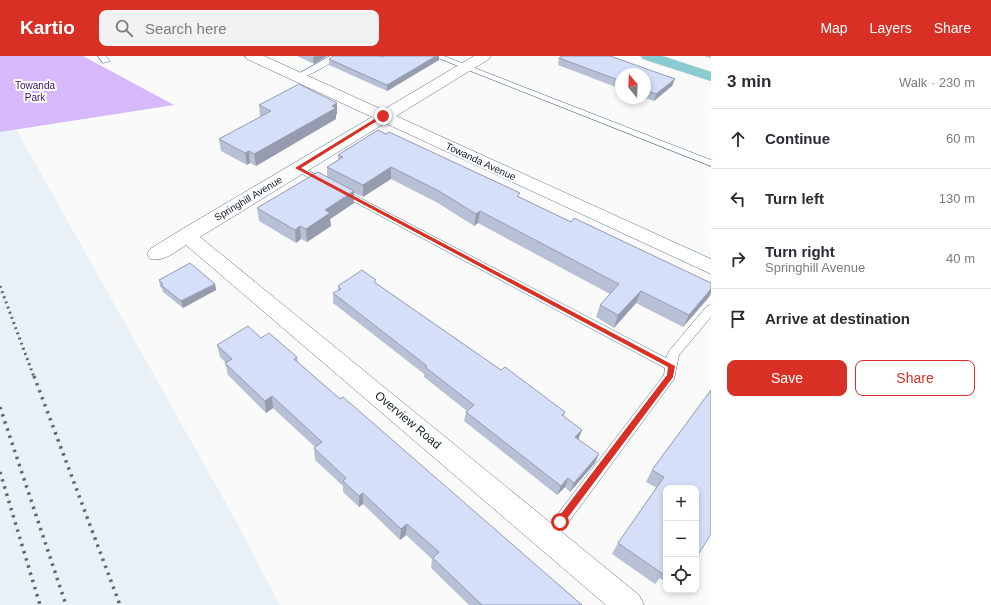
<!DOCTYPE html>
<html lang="en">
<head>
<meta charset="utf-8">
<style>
  body { margin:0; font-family:Arial,sans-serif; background:#f2f2f3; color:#2b2b33 }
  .controls { position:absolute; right:12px; bottom:12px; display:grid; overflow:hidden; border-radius:8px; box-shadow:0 2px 6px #0003 }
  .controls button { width:36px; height:36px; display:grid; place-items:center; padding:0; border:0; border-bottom:1px solid #e1e1e2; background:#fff; color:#2b2b33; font:20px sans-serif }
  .compass { position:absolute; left:615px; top:12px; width:36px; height:36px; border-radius:50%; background:#fff; box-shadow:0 2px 6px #0003; rotate:342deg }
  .stop { position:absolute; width:12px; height:12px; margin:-9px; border:3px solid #d93025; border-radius:50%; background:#fff }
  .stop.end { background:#d93025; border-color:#fff; box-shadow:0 1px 4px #0008 }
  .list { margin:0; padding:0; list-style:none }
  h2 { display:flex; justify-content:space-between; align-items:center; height:52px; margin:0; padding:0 16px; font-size:17px }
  h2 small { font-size:13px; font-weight:400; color:#7c7c81 }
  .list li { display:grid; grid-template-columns:26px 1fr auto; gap:12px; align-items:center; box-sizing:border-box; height:60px; padding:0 16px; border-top:1px solid #e1e1e2 }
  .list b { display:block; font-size:15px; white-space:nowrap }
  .list p { margin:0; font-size:13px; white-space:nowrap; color:#7c7c81 }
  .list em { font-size:13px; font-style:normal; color:#7c7c81 }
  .actions { display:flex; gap:8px; padding:12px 16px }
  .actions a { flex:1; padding:9px 0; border:1px solid #d93025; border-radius:8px; text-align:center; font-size:14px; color:#d93025 }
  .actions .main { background:#d93025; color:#fff }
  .icon { flex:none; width:22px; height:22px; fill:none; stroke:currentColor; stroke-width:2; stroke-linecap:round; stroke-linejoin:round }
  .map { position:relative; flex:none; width:711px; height:549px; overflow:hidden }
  header { display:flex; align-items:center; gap:24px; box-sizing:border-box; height:56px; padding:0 20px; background:#d93025; color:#fff }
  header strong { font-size:19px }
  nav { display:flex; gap:22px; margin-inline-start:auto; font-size:14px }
  .search { width:280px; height:36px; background:#f2f2f3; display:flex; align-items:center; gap:10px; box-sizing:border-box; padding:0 14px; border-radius:8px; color:#7c7c81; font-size:15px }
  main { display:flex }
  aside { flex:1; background:#fff }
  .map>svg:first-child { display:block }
</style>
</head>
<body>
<header>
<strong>Kartio</strong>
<div class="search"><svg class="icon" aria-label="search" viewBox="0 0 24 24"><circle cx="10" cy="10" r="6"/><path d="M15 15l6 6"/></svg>Search here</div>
<nav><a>Map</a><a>Layers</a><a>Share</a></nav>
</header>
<main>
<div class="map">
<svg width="711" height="549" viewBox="0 0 711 549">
  <rect width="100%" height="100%" fill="#fafafa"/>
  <polygon fill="#e9f1f6" points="16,73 232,458 280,549 0,549 0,76"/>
  <polygon fill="#d7b9fb" points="0,0 83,0 174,49 0,76"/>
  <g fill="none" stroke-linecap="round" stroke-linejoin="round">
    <defs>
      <g id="service">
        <polygon points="98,0 106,0 110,5 103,7"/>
        <path d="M330 0H339C332 7 300 27 293 21Z"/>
        <polygon points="433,0 444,0 711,104 711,110"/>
        <polygon points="298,109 328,125 330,127 328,129 322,129 295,114 293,112"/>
        <polygon points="341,132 666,302 669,295 707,250 711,249 711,261 679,299 674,323 554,486 549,488 544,486 541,481 544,476 664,319 665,312 338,137 336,135 338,133"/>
      </g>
      <path id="minor" d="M245 0H264L383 54 474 0H491L489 3 396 60 711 203V218L385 67 200 181 639 539 644 549H606L186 189C175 196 164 206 150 203L147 198 150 193 179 175 372 61 247 3Z"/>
      <polygon id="primary" points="641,0 662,0 711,16 711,25 643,3"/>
    </defs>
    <use href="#service" stroke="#547487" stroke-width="1"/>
    <use href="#minor" stroke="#547487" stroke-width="1"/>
    <use href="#primary" stroke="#d5d7d8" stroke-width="1"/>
    <use href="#service" fill="#fff" fill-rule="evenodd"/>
    <use href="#minor" fill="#fff" fill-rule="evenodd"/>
    <use href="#primary" fill="#88cbd0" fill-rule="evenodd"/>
    <polyline stroke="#60686e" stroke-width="3" stroke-dasharray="2 3.5" stroke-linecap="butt" points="0,230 34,321"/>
    <g stroke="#60686e" stroke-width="3.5" stroke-dasharray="2.5 5" stroke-linecap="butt">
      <polyline points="34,320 120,549"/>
      <polyline points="0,351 66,549"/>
      <polyline points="0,416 40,549"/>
    </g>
  </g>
  <g fill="#b8c0d6">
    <polygon points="297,0 327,0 314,8"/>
    <polygon points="562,0 610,0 675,23 672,30 654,45 645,42 645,18 621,18 621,33 558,9 559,2"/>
    <polygon points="704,0 711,0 711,2"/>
    <polygon points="382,1 439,4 387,35 329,9 329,3"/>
    <polygon points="337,47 337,58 336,59 336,63 256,110 250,107 247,109 221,95 219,83 261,61 260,60 259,49"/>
    <polygon points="378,74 571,166 711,227 711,237 709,241 683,271 636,247 614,272 596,261 600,249 610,238 478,167 474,170 438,147 391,123 363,141 354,137 354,147 330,163 331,170 307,186 301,183 296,187 259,165 257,152 327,121 327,111 338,104 338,99"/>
    <polygon points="159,224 215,228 216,234 183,252 163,236 162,232 160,231"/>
    <polygon points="376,227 501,314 565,356 564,361 582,374 578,383 599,398 595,407 570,436 565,431 557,439 464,365 466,356 467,355 424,321 424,318 333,247 333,237 338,235 338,230"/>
    <polygon points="261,282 297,301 298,306 340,343 582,549 469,549 431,512 432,503 406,479 400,484 363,448 359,451 343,436 343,430 315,404 314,392 315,391 273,352 266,357 228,319 225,307 226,307 220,301 217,289"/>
    <polygon points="711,334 666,432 666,526 660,522 655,528 612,498 618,487 657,432 646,426 652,414"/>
  </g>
  <g fill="#969cae">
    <polygon points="316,0 327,0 314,8 313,1"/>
    <polygon points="436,0 439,0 439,4 387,35 387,29"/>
    <polygon points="675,23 672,30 654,45 656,38"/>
    <polygon points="337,47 337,58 336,59 336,63 256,110 254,98"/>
    <polygon points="249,95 250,107 247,109 245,97"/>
    <polygon points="391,111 391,123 363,141 363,129"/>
    <polygon points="354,135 354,147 330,163 331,170 307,186 306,173 325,154"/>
    <polygon points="480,155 478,167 474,170 476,158"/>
    <polygon points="300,170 301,183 296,187 295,174"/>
    <polygon points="215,228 216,234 183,252 181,245"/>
    <polygon points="711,233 711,237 709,241 683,271 689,259"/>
    <polygon points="641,235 636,247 614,272 618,259"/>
    <polygon points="272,340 273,352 266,357 265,345"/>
    <polygon points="582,374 578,384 575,381"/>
    <polygon points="599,398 595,407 570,436 574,427"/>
    <polygon points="568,422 565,431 557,439 561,430"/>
    <polygon points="363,437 363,448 359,451 359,440"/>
    <polygon points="407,468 406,479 400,484 401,473"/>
  </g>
  <g fill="#d6dff9" stroke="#969cae">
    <polygon points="333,0 379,0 382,1 384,0 436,0 387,29 329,3"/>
    <polygon points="562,0 610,0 675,23 656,38 645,34 645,18 621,18 621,25 559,2"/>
    <polygon points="299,28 337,47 332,50 336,52 254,98 249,95 245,97 219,83 271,55 259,49"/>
    <polygon points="378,74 386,78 389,76 520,137 517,140 571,166 574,162 711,227 711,233 689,259 641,235 618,259 600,249 619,228 480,155 476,158 439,135 391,111 363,129 327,111 343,101 338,99"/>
    <polygon points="318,116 354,135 325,154 330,157 306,173 300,170 295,174 257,152"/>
    <polygon points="190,207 215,228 181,245 161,229 163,228 159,224"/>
    <polygon points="362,214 376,224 374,226 501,314 505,311 565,356 562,359 582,374 575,381 599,398 574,427 568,422 561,430 466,356 474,349 425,311 427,310 333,237 341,233 338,230"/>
    <polygon points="248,270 261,282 269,277 297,301 294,303 340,343 343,341 582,549 482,549 433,502 439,496 407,468 401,473 363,437 359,440 343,425 346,422 314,392 322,386 272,340 265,345 225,307 232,303 217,289"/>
    <polygon points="711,334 711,478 696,502 696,432 666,432 666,514 663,518 618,487 664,421 652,414"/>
  </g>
  <polygon fill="#d93025" points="381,59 385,60 301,112 675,310 673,321 563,468 557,468 557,463 667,319 668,311 295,112"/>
  <g text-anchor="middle" stroke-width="4" stroke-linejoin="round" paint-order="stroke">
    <g font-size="10" fill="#3c0d5f" stroke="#fff">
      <text x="35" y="33">Towanda<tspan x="35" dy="12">Park</tspan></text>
    </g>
    <g font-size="10" fill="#142028" stroke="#fff">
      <text transform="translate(481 105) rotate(25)" y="4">Towanda Avenue</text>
      <text transform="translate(248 142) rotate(-31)" y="4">Springhill Avenue</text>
    </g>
    <g font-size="12" fill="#142028" stroke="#fff">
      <text transform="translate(408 364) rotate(40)" y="4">Overview Road</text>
    </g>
  </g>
</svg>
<div class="controls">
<button>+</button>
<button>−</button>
<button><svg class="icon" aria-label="locate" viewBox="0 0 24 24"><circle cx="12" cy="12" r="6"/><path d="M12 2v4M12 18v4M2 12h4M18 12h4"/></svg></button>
</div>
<svg class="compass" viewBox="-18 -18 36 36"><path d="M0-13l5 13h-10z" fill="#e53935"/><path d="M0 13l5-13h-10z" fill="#7c7c81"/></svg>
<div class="stop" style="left:560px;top:466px"></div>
<div class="stop end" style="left:383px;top:60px"></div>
</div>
<aside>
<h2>3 min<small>Walk · 230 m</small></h2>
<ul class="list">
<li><svg class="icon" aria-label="ahead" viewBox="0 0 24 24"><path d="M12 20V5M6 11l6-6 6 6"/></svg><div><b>Continue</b></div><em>60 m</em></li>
<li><svg class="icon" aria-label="left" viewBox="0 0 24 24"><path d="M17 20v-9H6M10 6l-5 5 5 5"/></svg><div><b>Turn left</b></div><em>130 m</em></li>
<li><svg class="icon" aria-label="right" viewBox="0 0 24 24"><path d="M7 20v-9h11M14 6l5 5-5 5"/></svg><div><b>Turn right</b><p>Springhill Avenue</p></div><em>40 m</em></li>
<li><svg class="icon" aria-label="arrive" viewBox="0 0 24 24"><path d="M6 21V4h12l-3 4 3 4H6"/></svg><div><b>Arrive at destination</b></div></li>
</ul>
<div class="actions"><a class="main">Save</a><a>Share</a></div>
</aside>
</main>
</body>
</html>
